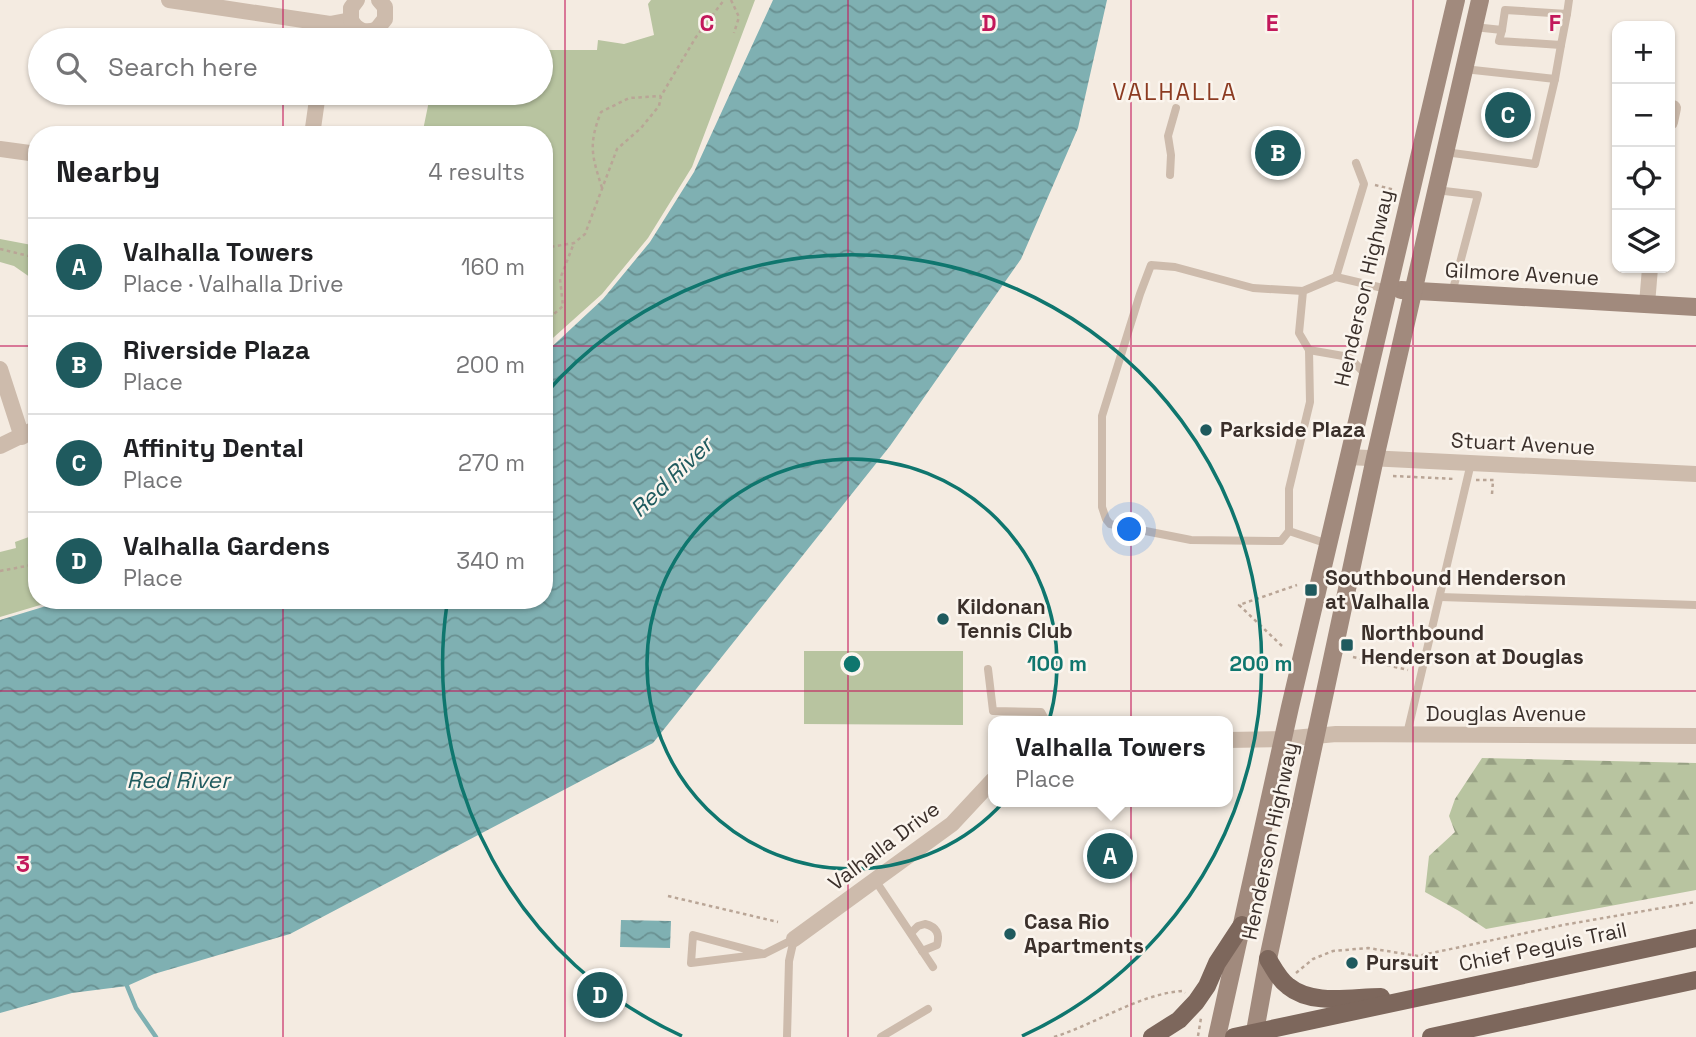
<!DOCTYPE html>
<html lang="en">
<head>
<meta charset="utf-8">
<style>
  body { margin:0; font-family:"Space Grotesk",sans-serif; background:#f2f2f2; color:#202124 }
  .controls { position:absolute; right:21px; top:21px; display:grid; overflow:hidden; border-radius:14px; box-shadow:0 2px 5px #0004 }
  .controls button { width:63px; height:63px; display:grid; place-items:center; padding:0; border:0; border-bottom:2px solid #e0e0e0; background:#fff; color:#202124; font:35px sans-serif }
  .you { position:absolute; left:1130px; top:530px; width:24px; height:24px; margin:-18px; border:5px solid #fff; border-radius:50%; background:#1a73e8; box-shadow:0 0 0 10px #1a73e833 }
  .badge { display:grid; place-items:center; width:46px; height:46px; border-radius:50%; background:#1f5a5e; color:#fff; font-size:23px; font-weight:700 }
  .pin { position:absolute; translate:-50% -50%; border:4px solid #fff; box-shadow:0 2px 7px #0006 }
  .popup { position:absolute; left:988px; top:716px; width:245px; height:91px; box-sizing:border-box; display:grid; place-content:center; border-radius:14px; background:#fff; filter:drop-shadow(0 2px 5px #0005); font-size:23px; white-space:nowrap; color:#757577 }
  .popup b { font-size:26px; color:#202124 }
  .popup::after { content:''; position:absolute; left:50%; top:100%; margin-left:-14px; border:14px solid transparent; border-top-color:#fff }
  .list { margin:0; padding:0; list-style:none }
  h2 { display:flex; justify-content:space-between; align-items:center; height:91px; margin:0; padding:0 28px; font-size:30px }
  h2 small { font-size:23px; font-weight:400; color:#757577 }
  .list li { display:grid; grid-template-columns:46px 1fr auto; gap:21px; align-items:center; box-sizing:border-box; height:98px; padding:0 28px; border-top:2px solid #e0e0e0 }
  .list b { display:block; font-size:26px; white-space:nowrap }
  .list p { margin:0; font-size:23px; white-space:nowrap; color:#757577 }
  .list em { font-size:23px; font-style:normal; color:#757577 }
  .icon { flex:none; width:38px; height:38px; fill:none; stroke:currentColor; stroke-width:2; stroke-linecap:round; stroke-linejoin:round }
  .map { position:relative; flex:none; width:1696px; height:1037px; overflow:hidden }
  .search { position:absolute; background:#fff; box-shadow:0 2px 5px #0004; left:28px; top:28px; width:525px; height:77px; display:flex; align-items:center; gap:18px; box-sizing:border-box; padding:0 24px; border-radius:38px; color:#757577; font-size:26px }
  .panel { position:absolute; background:#fff; box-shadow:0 2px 5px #0004; left:28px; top:126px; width:525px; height:483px; border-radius:28px }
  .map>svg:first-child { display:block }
</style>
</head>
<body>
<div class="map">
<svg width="1696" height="1037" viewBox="0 0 1696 1037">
  <defs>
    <pattern id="forest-firs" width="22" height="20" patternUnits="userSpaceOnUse" patternTransform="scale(1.75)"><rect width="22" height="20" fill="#b8c4a0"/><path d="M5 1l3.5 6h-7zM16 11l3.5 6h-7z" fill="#97a083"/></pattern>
    <pattern id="water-waves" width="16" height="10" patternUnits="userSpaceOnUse" patternTransform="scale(1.75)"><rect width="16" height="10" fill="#7fb0b2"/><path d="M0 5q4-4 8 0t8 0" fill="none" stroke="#699091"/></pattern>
  </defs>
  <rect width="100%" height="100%" fill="#f4ebe1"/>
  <polygon fill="url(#forest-firs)" points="1482,758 1696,763 1696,890 1486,929 1459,911 1425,892 1429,856 1455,832 1449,816 1455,799"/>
  <g fill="#b8c4a0">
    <polygon points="651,0 755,0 692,167 648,238 602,294 544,346 544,135 422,135 430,96 468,102 477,93 541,93 541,50 597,50 598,40 624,44 654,35 648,4"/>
    <polygon points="0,239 37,246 37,282 14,266 0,262"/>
    <polygon points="37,534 37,600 57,600 0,617 0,552 16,548 15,542"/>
    <polygon points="804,651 963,651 963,725 804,724"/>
  </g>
  <g fill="url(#water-waves)">
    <polygon points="773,0 1107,0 1078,128 1021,259 890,446 653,743 290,934 154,974 127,986 72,993 0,1013 0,620 66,600 544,600 544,354 603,299 650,242 694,172"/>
    <polygon points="621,920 671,921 670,948 620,947"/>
  </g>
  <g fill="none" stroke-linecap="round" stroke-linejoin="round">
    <polyline stroke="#7fb0b2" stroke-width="4.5" points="127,986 136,1008 156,1037"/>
    <g stroke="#b9a596" stroke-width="2.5" stroke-dasharray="3.5 3.5" stroke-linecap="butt">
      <polyline points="731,0 739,17 734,33"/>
      <polyline points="1375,185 1395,190"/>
      <path d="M602 188C592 156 588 145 601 112L629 98 661 96"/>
      <polyline points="544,248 574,243 585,234 617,149 641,128 659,106 661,96 696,37 724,0"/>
      <polyline points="0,249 37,258"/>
      <polyline points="544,323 563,306 560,279 574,243"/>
      <polyline points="1393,476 1455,479"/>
      <polyline points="1476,480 1494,480"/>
      <polyline points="1492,494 1493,481"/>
      <polyline points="0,571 37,564"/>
      <polyline points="1282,646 1239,605 1297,585"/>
      <polyline points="1353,657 1408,670"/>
      <polyline points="668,896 778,922"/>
      <polyline points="1296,973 1313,959 1333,951 1368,948 1418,956 1563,925 1696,902"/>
      <polyline points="1198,1036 1201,1018"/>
      <path d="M1054 1037C1096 1024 1139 994 1182 991L1185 993"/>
    </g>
    <g stroke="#cdbbac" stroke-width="8">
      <polyline points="1474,27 1502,30 1505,10 1567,14 1569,0"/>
      <polyline points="1502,30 1499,41 1561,45 1567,14"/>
      <polyline points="1555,79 1561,45"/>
      <polyline points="1445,152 1535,164 1555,79 1464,69"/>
      <polyline points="1170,175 1171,155 1168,136 1176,108"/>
      <polyline points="1436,190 1478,195 1452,293"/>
      <polyline points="1336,277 1364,184 1356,163"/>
      <polyline points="1309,350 1349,357 1367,376"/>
      <polyline points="1289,531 1281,541 1191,540 1110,524 1106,519 1102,507 1102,416 1140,294 1151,265 1175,267 1253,288 1303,291"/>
      <polyline points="1328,544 1289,531 1289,489 1310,402 1309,350 1299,333 1303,291 1336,277 1387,289"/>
      <polyline points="1440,597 1696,605"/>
      <polyline points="988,669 993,711 1041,712 1046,721"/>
      <polyline points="1407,734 1471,463"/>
      <polyline points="875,880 933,967"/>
      <path d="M911 933 918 926 925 924C937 927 940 934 937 945L922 951"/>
      <polyline points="764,954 693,935 691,963 764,954 794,939"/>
      <polyline points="787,1037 789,961 794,939"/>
      <polyline points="881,1037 928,1009"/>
    </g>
    <g stroke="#cdbbac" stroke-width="16">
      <polyline points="169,0 330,24 351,20"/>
      <path d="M357 0 351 8V20C357 31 366 34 377 29L385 19V7L379 0"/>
      <polyline points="1670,122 1673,108"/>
      <polyline points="312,135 318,93"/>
      <polyline points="0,149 37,154"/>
      <polyline points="1647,304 1650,268"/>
      <polyline points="0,369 22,437"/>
      <polyline points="0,446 37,428"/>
      <polyline points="1348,457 1696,474"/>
      <polyline points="1227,740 1283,739 1336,734 1696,736"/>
      <polyline points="794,939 952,824 993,780"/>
    </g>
    <g stroke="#a18a7d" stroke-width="18">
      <polyline points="1401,290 1696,307"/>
      <polyline points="1217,1037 1290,707 1456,0"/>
      <polyline points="1254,1037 1268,959 1375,458 1480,0"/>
    </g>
    <g stroke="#7d675c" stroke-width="18">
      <path d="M1268 959C1274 969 1279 979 1288 986 1312 1006 1352 997 1381 997"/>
      <polyline points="1152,1037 1179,1020 1196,1002 1207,986 1217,963 1242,925"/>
      <polyline points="1234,1037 1696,938"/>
      <polyline points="1431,1037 1696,980"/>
    </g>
  </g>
  <path fill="none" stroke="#c2185b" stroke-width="2" stroke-opacity="0.55" d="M283 0V40M565 0V1037M848 0V1037M1131 0V1037M1413 0V1037M283 93V135M0 346H37M544 346H1696M283 600V1037M0 691H1696"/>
  <g fill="none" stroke="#0f766e" stroke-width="3.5">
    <circle cx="852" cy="664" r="205"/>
    <path d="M682 1036A409 409 0 0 1 447 604M546 393A409 409 0 1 1 1022 1036"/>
  </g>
  <g fill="#1f5a5e" stroke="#fbf5ee" stroke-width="2.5">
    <circle cx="1206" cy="430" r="7"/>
    <rect x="1304" y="583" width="14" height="14" rx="3.5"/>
    <circle cx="943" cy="619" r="7"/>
    <rect x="1340" y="638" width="14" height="14" rx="3.5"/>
    <circle cx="1010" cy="934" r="7"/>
    <circle cx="1352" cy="963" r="7"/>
  </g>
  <g text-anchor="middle" stroke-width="5" stroke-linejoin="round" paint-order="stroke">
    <g font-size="21" fill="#3b302b" stroke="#fbf5ee">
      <text transform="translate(1522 274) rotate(3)" y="7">Gilmore Avenue</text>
      <text transform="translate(1364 288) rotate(-77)" y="7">Henderson Highway</text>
      <text transform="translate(1523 444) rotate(3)" y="7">Stuart Avenue</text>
      <text x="1506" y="721">Douglas Avenue</text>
      <text transform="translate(1270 841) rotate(-78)" y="7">Henderson Highway</text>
      <text transform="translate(884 846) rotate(-37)" y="7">Valhalla Drive</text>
      <text transform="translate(1543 947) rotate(-12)" y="7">Chief Peguis Trail</text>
    </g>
    <g font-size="21" font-weight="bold" fill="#3b302b" stroke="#fbf5ee" text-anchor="start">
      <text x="1220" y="437">Parkside Plaza</text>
      <text x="1325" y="585">Southbound Henderson<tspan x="1325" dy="24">at Valhalla</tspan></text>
      <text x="957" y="614">Kildonan<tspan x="957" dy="24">Tennis Club</tspan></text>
      <text x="1361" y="640">Northbound<tspan x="1361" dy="24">Henderson at Douglas</tspan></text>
      <text x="1024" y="929">Casa Rio<tspan x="1024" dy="24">Apartments</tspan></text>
      <text x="1366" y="970">Pursuit</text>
    </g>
    <g font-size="23" letter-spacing="2" fill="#8c3b22" stroke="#fbf5ee">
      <text x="1175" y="100">VALHALLA</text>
    </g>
    <g font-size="23" font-style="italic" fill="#1f5a5e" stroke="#fbf5ee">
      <text transform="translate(671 477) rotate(-44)" y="8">Red River</text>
      <text x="178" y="788">Red River</text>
    </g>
  </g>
  <g font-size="23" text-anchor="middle" font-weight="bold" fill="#c2185b" stroke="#fbf5ee" stroke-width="5" stroke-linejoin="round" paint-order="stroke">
    <text x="707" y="31">C</text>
    <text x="989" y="31">D</text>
    <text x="1272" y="31">E</text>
    <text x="1555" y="31">F</text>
    <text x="23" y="872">3</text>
  </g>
  <circle cx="852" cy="664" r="10" fill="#0f766e" stroke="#fbf5ee" stroke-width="3.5"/>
  <g font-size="21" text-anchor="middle" font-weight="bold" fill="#0f766e" stroke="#fbf5ee" stroke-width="5" stroke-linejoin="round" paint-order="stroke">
    <text x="1057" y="671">100 m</text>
    <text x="1261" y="671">200 m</text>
  </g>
</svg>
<div class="controls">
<button>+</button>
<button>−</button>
<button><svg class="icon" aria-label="locate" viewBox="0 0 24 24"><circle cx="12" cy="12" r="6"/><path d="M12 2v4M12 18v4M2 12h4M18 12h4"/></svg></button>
<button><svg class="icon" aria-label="layers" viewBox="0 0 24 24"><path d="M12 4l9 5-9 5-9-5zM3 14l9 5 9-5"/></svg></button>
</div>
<div class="you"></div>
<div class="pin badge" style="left:1110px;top:856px">A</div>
<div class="popup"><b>Valhalla Towers</b>Place</div>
<div class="pin badge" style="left:1278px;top:153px">B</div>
<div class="pin badge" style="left:1508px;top:115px">C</div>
<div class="pin badge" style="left:600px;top:995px">D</div>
<div class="search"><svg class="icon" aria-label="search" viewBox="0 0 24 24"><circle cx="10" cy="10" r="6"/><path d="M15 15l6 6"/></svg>Search here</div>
<section class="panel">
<h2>Nearby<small>4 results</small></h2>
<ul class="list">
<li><span class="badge">A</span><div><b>Valhalla Towers</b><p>Place · Valhalla Drive</p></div><em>160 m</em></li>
<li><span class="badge">B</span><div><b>Riverside Plaza</b><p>Place</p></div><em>200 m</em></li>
<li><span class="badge">C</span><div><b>Affinity Dental</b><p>Place</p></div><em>270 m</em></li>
<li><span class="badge">D</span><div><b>Valhalla Gardens</b><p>Place</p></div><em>340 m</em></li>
</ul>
</section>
</div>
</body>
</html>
